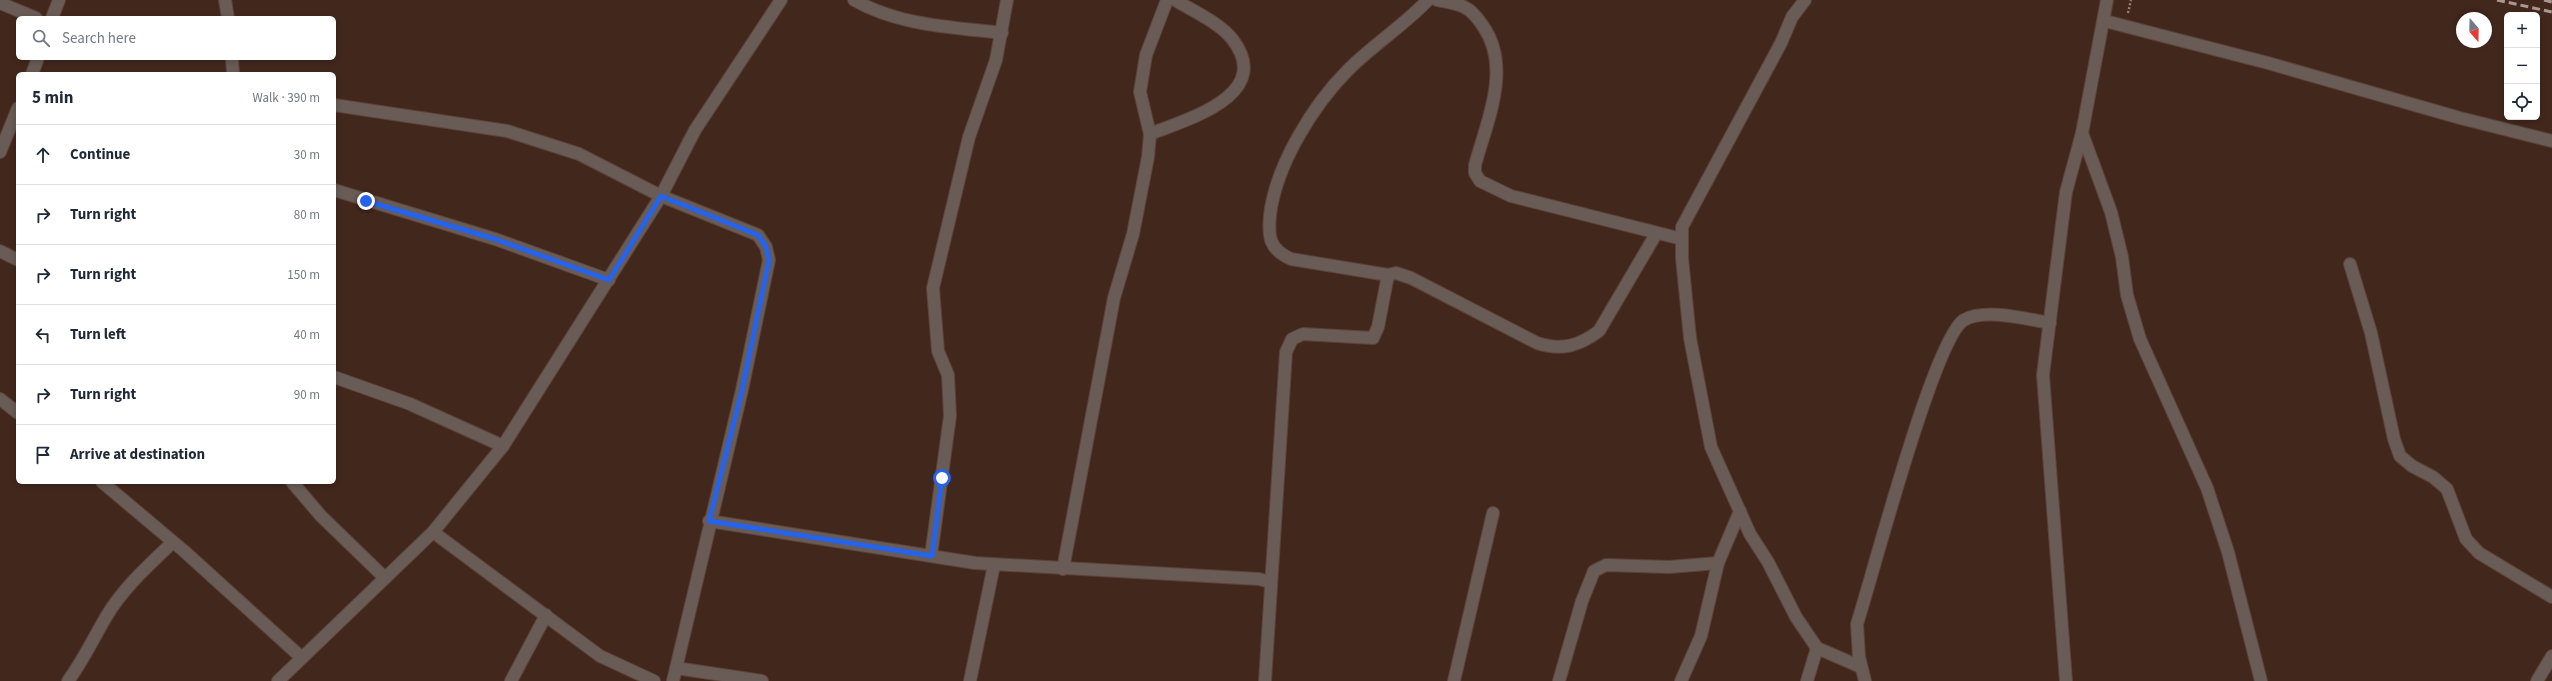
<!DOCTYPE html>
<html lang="en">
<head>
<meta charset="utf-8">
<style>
  body { margin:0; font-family:"Source Sans 3",sans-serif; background:#f2f2f3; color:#1f2937 }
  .controls { position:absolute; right:12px; top:12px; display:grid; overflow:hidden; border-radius:6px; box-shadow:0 2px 6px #0003 }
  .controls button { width:36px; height:36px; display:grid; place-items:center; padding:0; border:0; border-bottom:1px solid #e0e1e3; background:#fff; color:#1f2937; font:20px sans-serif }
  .compass { position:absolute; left:2456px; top:12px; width:36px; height:36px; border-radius:50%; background:#fff; box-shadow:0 2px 6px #0003; rotate:160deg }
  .stop { position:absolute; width:12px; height:12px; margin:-9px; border:3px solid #2563eb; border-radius:50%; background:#fff }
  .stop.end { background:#2563eb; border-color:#fff; box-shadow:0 1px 4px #0008 }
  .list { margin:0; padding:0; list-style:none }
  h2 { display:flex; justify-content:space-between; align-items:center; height:52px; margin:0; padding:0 16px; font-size:17px }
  h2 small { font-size:13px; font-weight:400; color:#747a83 }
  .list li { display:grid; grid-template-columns:26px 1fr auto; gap:12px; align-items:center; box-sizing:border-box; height:60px; padding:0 16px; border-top:1px solid #e0e1e3 }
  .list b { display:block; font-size:15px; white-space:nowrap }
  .list em { font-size:13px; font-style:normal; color:#747a83 }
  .icon { flex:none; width:22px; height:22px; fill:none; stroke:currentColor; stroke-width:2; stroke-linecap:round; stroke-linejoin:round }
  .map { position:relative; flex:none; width:2552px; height:681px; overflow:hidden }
  .search { position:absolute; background:#fff; box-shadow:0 2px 6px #0003; left:16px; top:16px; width:320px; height:44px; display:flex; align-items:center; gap:10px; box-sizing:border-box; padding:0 14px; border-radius:6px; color:#747a83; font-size:15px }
  .panel { position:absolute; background:#fff; box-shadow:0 2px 6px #0003; left:16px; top:72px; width:320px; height:412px; border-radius:6px }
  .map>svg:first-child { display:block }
</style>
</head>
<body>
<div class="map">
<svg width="2552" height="681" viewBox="0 0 2552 681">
  <rect width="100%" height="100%" fill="#42271c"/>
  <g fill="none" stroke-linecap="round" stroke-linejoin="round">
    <defs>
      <g id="minor">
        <polyline points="225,0 228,18"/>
        <path d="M854 0C900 26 951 27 1002 33"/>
        <path d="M1428 0C1403 26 1373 45 1348 70 1313 105 1276 165 1270 215 1268 237 1269 249 1291 259L1388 275 1396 273 1411 278 1537 343C1561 351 1579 346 1599 331L1656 234"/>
        <path d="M1437 0C1446 2 1456 3 1464 7 1471 10 1479 20 1483 26 1512 68 1487 121 1475 165V173L1480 181 1511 196 1682 239"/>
        <polyline points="1805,0 1792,17 1781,43 1682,227 1682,258 1690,338 1711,447 1750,534 1768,562 1796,617 1817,648 1861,667"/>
        <polyline points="0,3 36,18"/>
        <polyline points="52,18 59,0"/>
        <polyline points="2105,21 2268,63 2460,118 2552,141"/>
        <polyline points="232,58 233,74"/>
        <polyline points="32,74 38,58"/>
        <polyline points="334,105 507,131 579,154 661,196 758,235 766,247 769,260 742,390 673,681"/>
        <polyline points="2082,133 2111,212 2122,257 2127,295 2140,339 2207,488 2228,552 2261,681"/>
        <path d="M1150 134C1188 119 1274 95 1233 40 1220 23 1193 11 1175 0"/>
        <polyline points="0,152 18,108"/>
        <polyline points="334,190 495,239 609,280"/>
        <polyline points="0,251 18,260"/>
        <polyline points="2350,264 2371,333 2394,439 2400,456 2412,466 2433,477 2447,489 2466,539 2479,553 2552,597"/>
        <polyline points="334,377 410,404 503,446"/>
        <polyline points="0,399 18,413"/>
        <polyline points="102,482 184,551 302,658"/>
        <polyline points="292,482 321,516 385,578"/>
        <polyline points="709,521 975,563 1259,579 1270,582"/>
        <polyline points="433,532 600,656 654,681"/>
        <polyline points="931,556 950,416 948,375 938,351 933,288 969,137 996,60 1007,0"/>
        <polyline points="1063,569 1114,298 1133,234 1148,157 1150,134 1140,92 1146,55 1167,0"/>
        <polyline points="676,668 762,681"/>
        <path d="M68 681C83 661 93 639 106 617 123 588 149 565 173 542"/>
        <polyline points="278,681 433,532 503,446 661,196 695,130 781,0"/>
        <polyline points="511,681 546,615"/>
        <polyline points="970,681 994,565"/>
        <polyline points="1265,681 1286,352 1292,339 1303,334 1373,338 1378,327 1388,275"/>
        <polyline points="1454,681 1493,513"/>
        <polyline points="1559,681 1582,601 1594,571 1606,565 1669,567 1718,563"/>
        <polyline points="1681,681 1701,636 1718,563 1740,511"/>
        <polyline points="1807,681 1817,648"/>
        <path d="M1865 681 1859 657 1857 624C1872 578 1934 338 1964 320 1985 308 2026 319 2050 323"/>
        <polyline points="2066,681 2043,375 2066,192 2082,133 2107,0"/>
        <polyline points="2537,681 2552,656"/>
      </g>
    </defs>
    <use href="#minor" stroke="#5c4339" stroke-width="14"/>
    <polyline stroke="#957f77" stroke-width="2.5" stroke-dasharray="2 2" stroke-linecap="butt" points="2128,13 2131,0"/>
    <use href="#minor" stroke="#695b56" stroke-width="12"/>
    <g stroke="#ab978f" stroke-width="3" stroke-dasharray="8 4" stroke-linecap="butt">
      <polyline points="2497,0 2552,12"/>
      <polyline points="2544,0 2552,2"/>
    </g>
  </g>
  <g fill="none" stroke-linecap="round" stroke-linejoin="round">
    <polyline stroke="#2563eb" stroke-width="5" points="366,201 495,239 609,280 661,196 758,235 766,247 769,260 742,390 709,521 932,556 942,478"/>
  </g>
</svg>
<div class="controls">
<button>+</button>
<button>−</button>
<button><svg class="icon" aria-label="locate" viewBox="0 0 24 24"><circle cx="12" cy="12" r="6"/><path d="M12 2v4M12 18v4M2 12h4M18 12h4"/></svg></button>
</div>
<svg class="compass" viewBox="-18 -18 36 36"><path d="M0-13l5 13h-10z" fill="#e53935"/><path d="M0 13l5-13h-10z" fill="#747a83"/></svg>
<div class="stop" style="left:942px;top:478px"></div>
<div class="stop end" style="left:366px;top:201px"></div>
<div class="search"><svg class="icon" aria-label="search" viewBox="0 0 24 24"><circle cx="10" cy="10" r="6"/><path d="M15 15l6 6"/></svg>Search here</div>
<section class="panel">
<h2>5 min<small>Walk · 390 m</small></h2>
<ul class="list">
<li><svg class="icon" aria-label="ahead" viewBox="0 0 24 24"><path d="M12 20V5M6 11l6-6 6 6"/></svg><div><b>Continue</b></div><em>30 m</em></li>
<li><svg class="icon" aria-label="right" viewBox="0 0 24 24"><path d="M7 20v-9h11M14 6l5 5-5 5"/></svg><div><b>Turn right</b></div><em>80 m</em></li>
<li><svg class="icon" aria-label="right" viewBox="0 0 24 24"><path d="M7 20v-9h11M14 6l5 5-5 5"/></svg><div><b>Turn right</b></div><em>150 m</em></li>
<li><svg class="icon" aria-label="left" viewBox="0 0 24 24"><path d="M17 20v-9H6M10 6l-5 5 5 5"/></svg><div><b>Turn left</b></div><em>40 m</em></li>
<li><svg class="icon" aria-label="right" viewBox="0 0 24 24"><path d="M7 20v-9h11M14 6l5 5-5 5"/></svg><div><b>Turn right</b></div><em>90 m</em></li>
<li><svg class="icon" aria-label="arrive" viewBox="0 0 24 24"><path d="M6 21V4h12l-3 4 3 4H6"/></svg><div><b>Arrive at destination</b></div></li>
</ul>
</section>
</div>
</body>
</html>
